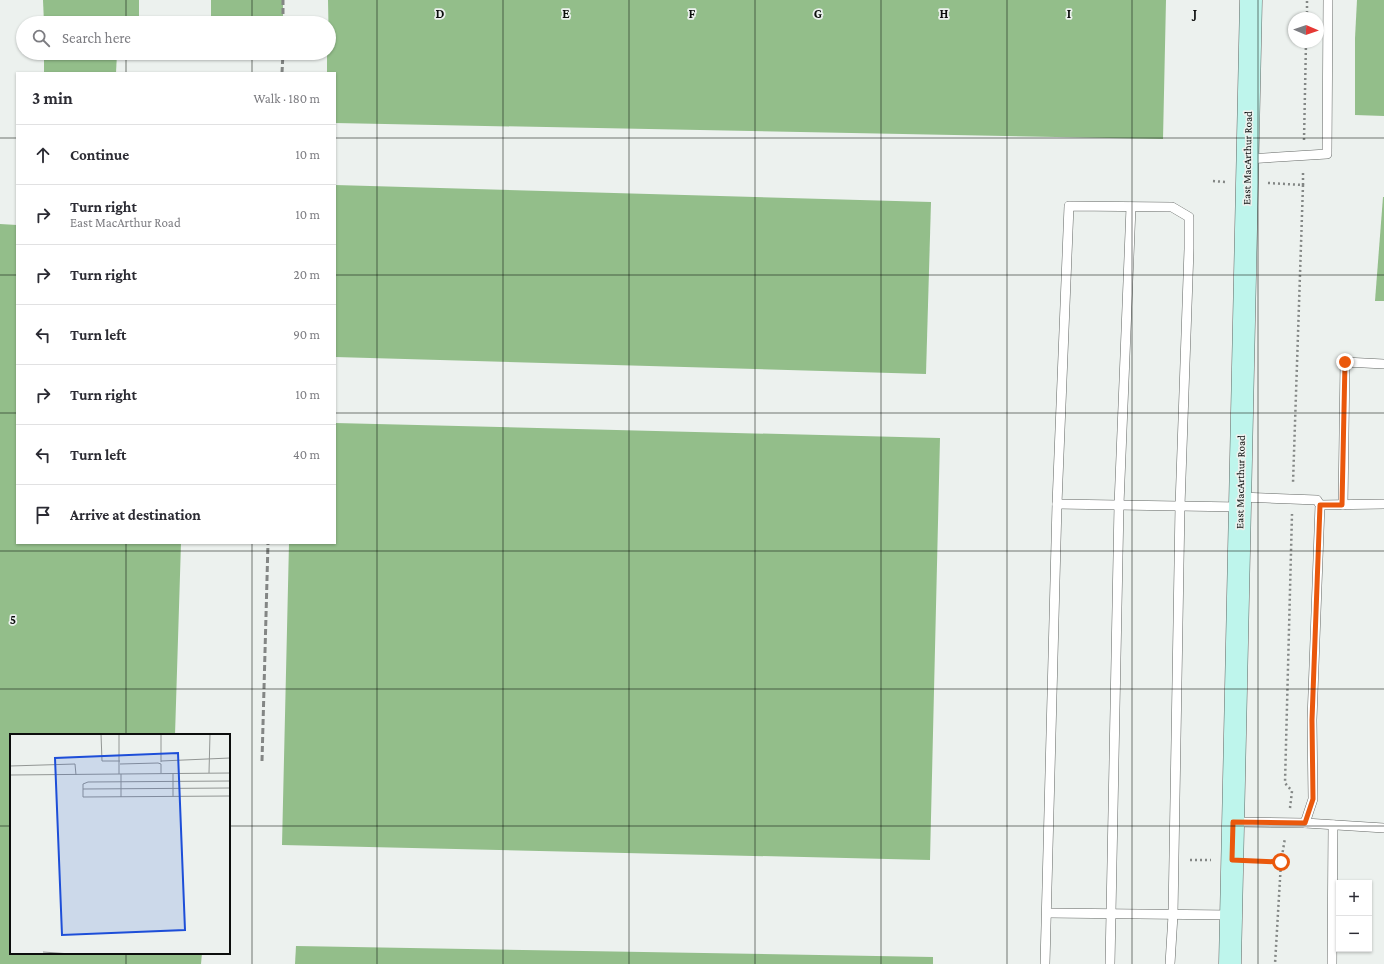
<!DOCTYPE html>
<html lang="en">
<head>
<meta charset="utf-8">
<style>
  body { margin:0; font-family:"Crimson Pro",serif; background:#f2f2f3; color:#2b2b33 }
  .controls { position:absolute; right:12px; bottom:12px; display:grid; overflow:hidden; border-radius:0px; box-shadow:0 1px 3px #0004 }
  .controls button { width:36px; height:36px; display:grid; place-items:center; padding:0; border:0; border-bottom:1px solid #e1e1e2; background:#fff; color:#2b2b33; font:20px sans-serif }
  .compass { position:absolute; left:1288px; top:12px; width:36px; height:36px; border-radius:50%; background:#fff; box-shadow:0 1px 3px #0004; rotate:92deg }
  .stop { position:absolute; width:12px; height:12px; margin:-9px; border:3px solid #ea580c; border-radius:50%; background:#fff }
  .stop.end { background:#ea580c; border-color:#fff; box-shadow:0 1px 4px #0008 }
  .list { margin:0; padding:0; list-style:none }
  h2 { display:flex; justify-content:space-between; align-items:center; height:52px; margin:0; padding:0 16px; font-size:17px }
  h2 small { font-size:13px; font-weight:400; color:#7c7c81 }
  .list li { display:grid; grid-template-columns:26px 1fr auto; gap:12px; align-items:center; box-sizing:border-box; height:60px; padding:0 16px; border-top:1px solid #e1e1e2 }
  .list b { display:block; font-size:15px; white-space:nowrap }
  .list p { margin:0; font-size:13px; white-space:nowrap; color:#7c7c81 }
  .list em { font-size:13px; font-style:normal; color:#7c7c81 }
  .icon { flex:none; width:22px; height:22px; fill:none; stroke:currentColor; stroke-width:2; stroke-linecap:round; stroke-linejoin:round }
  .map { position:relative; flex:none; width:1384px; height:964px; overflow:hidden }
  .search { position:absolute; background:#fff; box-shadow:0 1px 3px #0004; left:16px; top:16px; width:320px; height:44px; display:flex; align-items:center; gap:10px; box-sizing:border-box; padding:0 14px; border-radius:22px; color:#7c7c81; font-size:15px }
  .panel { position:absolute; background:#fff; box-shadow:0 1px 3px #0004; left:16px; top:72px; width:320px; height:472px; border-radius:0px }
  .map>svg:first-child { display:block }
</style>
</head>
<body>
<div class="map">
<svg width="1384" height="964" viewBox="0 0 1384 964">
  <rect width="100%" height="100%" fill="#ecf1ee"/>
  <g fill="#93be8a">
    <polygon points="43,0 139,0 139,23 44,23"/>
    <rect x="211" y="0" width="72" height="23"/>
    <polygon points="328,0 1166,0 1163,139 335,123 335,73 327,73 327,53 329,53"/>
    <polygon points="1357,0 1384,0 1384,116 1355,115 1355,38"/>
    <polygon points="44,53 117,53 116,73 44,73"/>
    <polygon points="335,185 931,202 926,374 335,357"/>
    <polygon points="1383,197 1384,197 1384,301 1375,301"/>
    <polygon points="0,224 17,225 17,543 181,543 175,735 11,735 11,953 202,953 201,964 0,964"/>
    <polygon points="335,423 940,438 930,860 282,845 289,543 335,543"/>
    <polygon points="296,946 933,957 933,964 295,964"/>
  </g>
  <g fill="none" stroke-linecap="round" stroke-linejoin="round">
    <defs>
      <g id="lane">
        <polyline points="1247,159 1327,154 1328,0"/>
        <polyline points="1057,504 1240,507"/>
        <polyline points="1320,505 1384,504"/>
        <polyline points="1343,505 1345,362 1384,364"/>
        <polyline points="1233,822 1305,823 1313,799 1312,720 1320,505 1317,500 1240,497"/>
        <polyline points="1305,823 1384,828"/>
        <polyline points="1047,913 1231,915"/>
        <polyline points="1045,964 1057,504 1069,206 1172,207 1189,217 1189,249 1180,506 1173,915 1170,964"/>
        <polyline points="1110,964 1119,505 1131,207"/>
        <polyline points="1332,964 1333,825"/>
      </g>
      <polyline id="secondary" points="1230,964 1251,0"/>
    </defs>
    <use href="#lane" stroke="#636764" stroke-width="10"/>
    <use href="#secondary" stroke="#636764" stroke-width="23"/>
    <g stroke="#838785" stroke-width="2.5" stroke-dasharray="2 3" stroke-linecap="butt">
      <polyline points="1307,18 1307,0"/>
      <polyline points="1304,140 1306,42"/>
      <polyline points="1213,181 1226,182"/>
      <polyline points="1268,183 1303,185 1293,483"/>
      <polyline points="1303,185 1303,171"/>
      <polyline points="1290,808 1292,791 1285,783 1292,514"/>
      <polyline points="1190,860 1211,860"/>
      <polyline points="1254,861 1281,862 1275,964"/>
      <polyline points="1281,862 1285,838"/>
    </g>
    <use href="#lane" stroke="#fff" stroke-width="9"/>
    <use href="#secondary" stroke="#bef5ec" stroke-width="22"/>
    <g stroke="#838684" stroke-width="3" stroke-dasharray="6 3" stroke-linecap="butt">
      <polyline points="283,23 283,0"/>
      <polyline points="282,73 283,53"/>
      <polyline points="262,761 268,543"/>
    </g>
  </g>
  <g fill="none" stroke-linecap="round" stroke-linejoin="round">
    <polyline stroke="#ea580c" stroke-width="5" points="1281,862 1232,860 1233,822 1305,823 1313,799 1312,720 1320,505 1342,505 1345,362"/>
  </g>
  <path fill="none" stroke="#0c0e0d" stroke-width="1" stroke-opacity="0.55" d="M126 0V23M252 0V23M377 0V964M503 0V964M629 0V964M755 0V964M881 0V964M1007 0V964M1132 0V964M1258 0V964M126 53V73M252 53V73M0 138H17M335 138H1384M0 275H17M335 275H1384M0 413H17M335 413H1384M126 543V735M252 543V964M0 551H1384M0 689H1384M0 826H11M229 826H1384M126 953V964"/>
  <g text-anchor="middle" stroke-width="3.5" stroke-linejoin="round" paint-order="stroke">
    <g font-size="11" fill="#0c0e0d" stroke="#ecf1ee">
      <text transform="translate(1247 158) rotate(-89)" y="4">East MacArthur Road</text>
      <text transform="translate(1240 482) rotate(-89)" y="4">East MacArthur Road</text>
    </g>
  </g>
  <g transform="translate(10 734)">
    <rect width="220" height="220" fill="#ecf1ee"/>
    <path fill="none" stroke="#929694" stroke-width="1" d="M91 0 92 27H110M109 0V40M151 27 220 24M151 28V0M110 30 148 29 151 30V39M0 32 65 30 66 41M163 39V63M199 39 200 0M111 40V63M0 41 220 39M220 47 78 48 73 50V63L220 62M73 55 220 54M33 218 61 220"/>
    <path fill="#1d4ed8" fill-opacity="0.15" stroke="#1d4ed8" stroke-width="2" d="M168 19 175 196 52 201 45 24Z"/>
    <rect width="220" height="220" fill="none" stroke="#0c0e0d" stroke-width="2"/>
  </g>
  <g font-size="13" text-anchor="middle" font-weight="bold" fill="#0c0e0d" stroke="#ecf1ee" stroke-width="3.5" stroke-linejoin="round" paint-order="stroke">
    <text x="440" y="18">D</text>
    <text x="566" y="18">E</text>
    <text x="692" y="18">F</text>
    <text x="818" y="18">G</text>
    <text x="944" y="18">H</text>
    <text x="1069" y="18">I</text>
    <text x="1195" y="18">J</text>
    <text x="13" y="624">5</text>
  </g>
</svg>
<div class="controls">
<button>+</button>
<button>−</button>
</div>
<svg class="compass" viewBox="-18 -18 36 36"><path d="M0-13l5 13h-10z" fill="#e53935"/><path d="M0 13l5-13h-10z" fill="#7c7c81"/></svg>
<div class="stop" style="left:1281px;top:862px"></div>
<div class="stop end" style="left:1345px;top:362px"></div>
<div class="search"><svg class="icon" aria-label="search" viewBox="0 0 24 24"><circle cx="10" cy="10" r="6"/><path d="M15 15l6 6"/></svg>Search here</div>
<section class="panel">
<h2>3 min<small>Walk · 180 m</small></h2>
<ul class="list">
<li><svg class="icon" aria-label="ahead" viewBox="0 0 24 24"><path d="M12 20V5M6 11l6-6 6 6"/></svg><div><b>Continue</b></div><em>10 m</em></li>
<li><svg class="icon" aria-label="right" viewBox="0 0 24 24"><path d="M7 20v-9h11M14 6l5 5-5 5"/></svg><div><b>Turn right</b><p>East MacArthur Road</p></div><em>10 m</em></li>
<li><svg class="icon" aria-label="right" viewBox="0 0 24 24"><path d="M7 20v-9h11M14 6l5 5-5 5"/></svg><div><b>Turn right</b></div><em>20 m</em></li>
<li><svg class="icon" aria-label="left" viewBox="0 0 24 24"><path d="M17 20v-9H6M10 6l-5 5 5 5"/></svg><div><b>Turn left</b></div><em>90 m</em></li>
<li><svg class="icon" aria-label="right" viewBox="0 0 24 24"><path d="M7 20v-9h11M14 6l5 5-5 5"/></svg><div><b>Turn right</b></div><em>10 m</em></li>
<li><svg class="icon" aria-label="left" viewBox="0 0 24 24"><path d="M17 20v-9H6M10 6l-5 5 5 5"/></svg><div><b>Turn left</b></div><em>40 m</em></li>
<li><svg class="icon" aria-label="arrive" viewBox="0 0 24 24"><path d="M6 21V4h12l-3 4 3 4H6"/></svg><div><b>Arrive at destination</b></div></li>
</ul>
</section>
</div>
</body>
</html>
